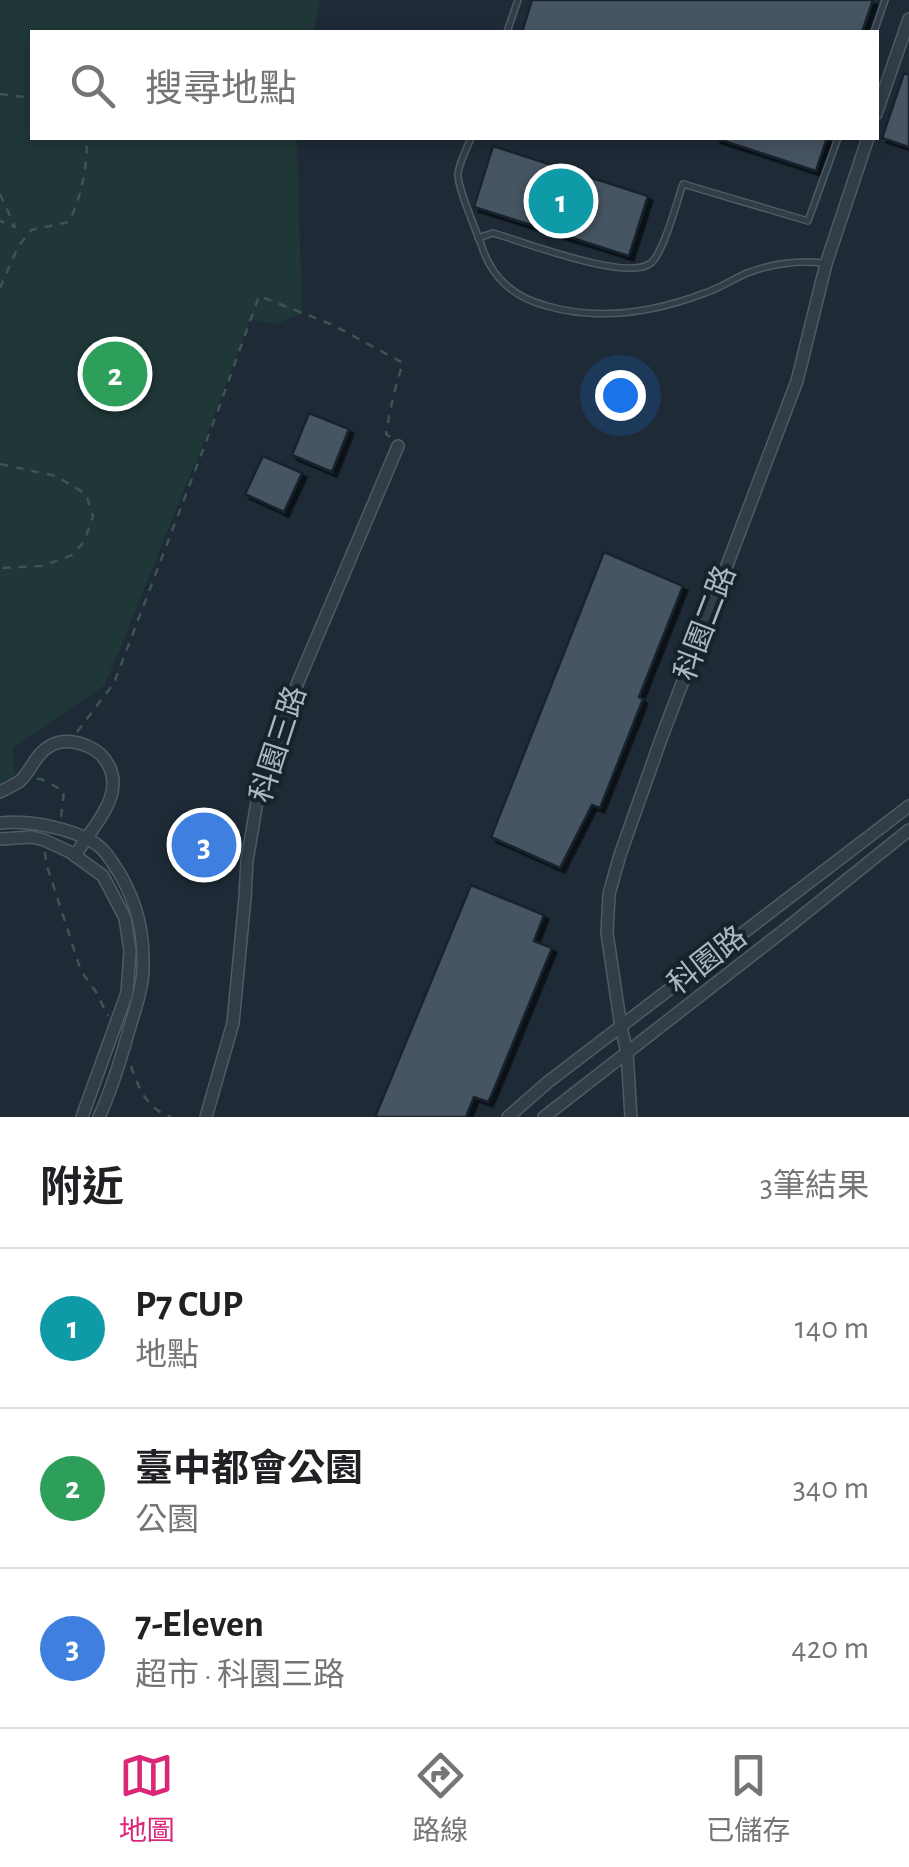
<!DOCTYPE html>
<html lang="zh-TW">
<head>
<meta charset="utf-8">
<style>
  body { margin:0; font-family:"Alegreya Sans","Noto Sans TC",sans-serif; background:#f2f2f2; color:#202124 }
  .you { position:absolute; left:620px; top:395px; width:35px; height:35px; margin:-25px; border:8px solid #fff; border-radius:50%; background:#1a73e8; box-shadow:0 0 0 15px #1a73e833 }
  .badge { display:grid; place-items:center; width:65px; height:65px; border-radius:50%; background:#db2777; color:#fff; font-size:32px; font-weight:700 }
  .pin { position:absolute; translate:-50% -50%; border:5px solid #fff; box-shadow:0 2px 10px #0006 }
  .list { margin:0; padding:0; list-style:none }
  h2 { display:flex; justify-content:space-between; align-items:center; height:130px; margin:0; padding:0 40px; font-size:42px }
  h2 small { font-size:32px; font-weight:400; color:#757577 }
  .list li { display:grid; grid-template-columns:65px 1fr auto; gap:30px; align-items:center; box-sizing:border-box; height:160px; padding:0 40px; border-top:2px solid #e0e0e0 }
  .list b { display:block; font-size:38px; white-space:nowrap }
  .list p { margin:0; font-size:32px; white-space:nowrap; color:#757577 }
  .list em { font-size:32px; font-style:normal; color:#757577 }
  .icon { flex:none; width:55px; height:55px; fill:none; stroke:currentColor; stroke-width:2; stroke-linecap:round; stroke-linejoin:round }
  .map { position:relative; flex:none; width:909px; height:1117px; overflow:hidden }
  .search { position:absolute; background:#fff; box-shadow:0 5px 15px #0003; left:30px; right:30px; top:30px; height:110px; display:flex; align-items:center; gap:25px; box-sizing:border-box; padding:0 35px; border-radius:0px; color:#757577; font-size:38px }
  .sheet { height:610px; background:#fff }
  nav { display:flex; justify-content:space-around; align-items:center; box-sizing:border-box; height:140px; border-top:2px solid #e0e0e0; background:#fff; font-size:28px; color:#757577 }
  nav a { display:grid; justify-items:center; gap:5px }
  nav .on { color:#db2777 }
  .map>svg:first-child { display:block }
</style>
</head>
<body>
<div class="map">
<svg width="909" height="1117" viewBox="0 0 909 1117">
  <defs>
    <filter id="shadow"><feDropShadow dx="4.5" dy="4.5" stdDeviation="0" flood-color="#0009"/></filter>
  </defs>
  <rect width="100%" height="100%" fill="#1e2b37"/>
  <polygon fill="#203738" points="0,0 320,0 314,32 32,32 32,138 297,138 302,314 275,324 250,319 211,424 105,685 13,748 15,776 0,783"/>
  <g fill="#465563" stroke="#19242d" stroke-width="2.5" filter="url(#shadow)">
    <polygon points="532,0 873,0 862,32 522,32"/>
    <polygon points="904,73 909,75 909,147 882,138"/>
    <polygon points="715,138 827,138 816,171"/>
    <polygon points="493,146 648,196 629,256 474,207"/>
    <polygon points="309,413 349,429 332,472 292,455"/>
    <polygon points="263,456 302,473 284,512 245,494"/>
    <polygon points="604,552 683,586 639,697 643,699 600,808 592,805 560,868 491,837"/>
    <polygon points="471,885 544,915 534,941 552,948 492,1094 488,1102 474,1097 466,1117 375,1117"/>
  </g>
  <g fill="none" stroke-linecap="round" stroke-linejoin="round">
    <defs>
      <g id="lane">
        <polyline points="507,32 518,0"/>
        <polyline points="874,32 885,0"/>
        <path d="M471 138C467 148 459 163 458 174 457 187 477 232 482 247 492 278 515 298 547 306 599 321 655 312 705 293 720 288 733 279 747 273 770 264 799 260 823 263"/>
        <path d="M478 238 493 233C524 242 627 282 651 263 664 252 677 201 683 184L808 221 838 138"/>
      </g>
      <g id="street">
        <polyline points="876,114 909,19"/>
        <path d="M0 792C6 788 15 785 20 781 32 770 35 754 50 746 62 739 75 741 87 746 98 750 104 756 109 766 125 798 89 830 75 856"/>
        <path d="M0 823C29 820 72 828 96 844 107 851 113 864 120 874 138 906 144 933 143 970 142 992 133 1015 127 1037 119 1065 111 1091 99 1117"/>
        <polyline points="0,839 32,837 44,840 70,852 103,876 125,918 130,951 127,993 82,1117"/>
        <polyline points="206,1117 233,1023 245,898 247,861 259,790 298,682 398,446"/>
        <polyline points="508,1117 548,1082 909,806"/>
        <polyline points="544,1117 787,928 909,830"/>
        <polyline points="631,1117 627,1052 621,1027 607,933 609,894 620,855 661,739 797,381 826,264 868,138"/>
      </g>
    </defs>
    <use href="#lane" stroke="#4f5a65" stroke-width="8"/>
    <use href="#street" stroke="#4f5a65" stroke-width="14"/>
    <g stroke="#3d5455" stroke-width="2.5" stroke-dasharray="8 8" stroke-linecap="butt">
      <polyline points="0,94 32,98"/>
      <polyline points="0,194 15,227 0,221"/>
      <path d="M0 288 18 247 31 230 69 222C82 195 87 167 87 138"/>
      <polyline points="0,464 56,476 86,494 93,517 84,542 72,555 42,566 0,568"/>
      <path d="M77 732 114 683 217 413 259 296 333 325 403 363C395 386 390 409 386 434L390 437"/>
      <polyline points="37,779 41,779 64,791 61,818"/>
      <polyline points="45,852 46,863 81,971 96,992 108,1016"/>
      <path d="M131 1066C139 1089 146 1108 171 1117"/>
    </g>
    <use href="#lane" stroke="#313d47" stroke-width="5"/>
    <use href="#street" stroke="#313d47" stroke-width="11"/>
  </g>
  <g text-anchor="middle" stroke-width="8" stroke-linejoin="round" paint-order="stroke">
    <g font-size="30" fill="#abb7c4" stroke="#17222b">
      <text transform="translate(705 623) rotate(-69)" y="10">科園二路</text>
      <text transform="translate(278 744) rotate(-72)" y="10">科園三路</text>
      <text transform="translate(707 960) rotate(-38)" y="10">科園路</text>
    </g>
  </g>
</svg>
<div class="you"></div>
<div class="pin badge" style="left:561px;top:201px;background:#0f9aa8">1</div>
<div class="pin badge" style="left:115px;top:374px;background:#2e9e5b">2</div>
<div class="pin badge" style="left:204px;top:845px;background:#3f7fe0">3</div>
<div class="search"><svg class="icon" aria-label="search" viewBox="0 0 24 24"><circle cx="10" cy="10" r="6"/><path d="M15 15l6 6"/></svg>搜尋地點</div>
</div>
<section class="sheet">
<h2>附近<small>3筆結果</small></h2>
<ul class="list">
<li><span class="badge" style="background:#0f9aa8">1</span><div><b>P7 CUP</b><p>地點</p></div><em>140 m</em></li>
<li><span class="badge" style="background:#2e9e5b">2</span><div><b>臺中都會公園</b><p>公園</p></div><em>340 m</em></li>
<li><span class="badge" style="background:#3f7fe0">3</span><div><b>7-Eleven</b><p>超市 · 科園三路</p></div><em>420 m</em></li>
</ul>
</section>
<nav>
<a class="on"><svg class="icon" aria-label="map" viewBox="0 0 24 24"><path d="M3 6l6-2 6 2 6-2v14l-6 2-6-2-6 2zM9 4v14M15 6v14"/></svg>地圖</a>
<a><svg class="icon" aria-label="directions" viewBox="0 0 24 24"><path d="M12 3l9 9-9 9-9-9zM9 14v-3h6M13 9l2 2-2 2"/></svg>路線</a>
<a><svg class="icon" aria-label="saved" viewBox="0 0 24 24"><path d="M7 4h10v16l-5-4-5 4z"/></svg>已儲存</a>
</nav>
</body>
</html>
